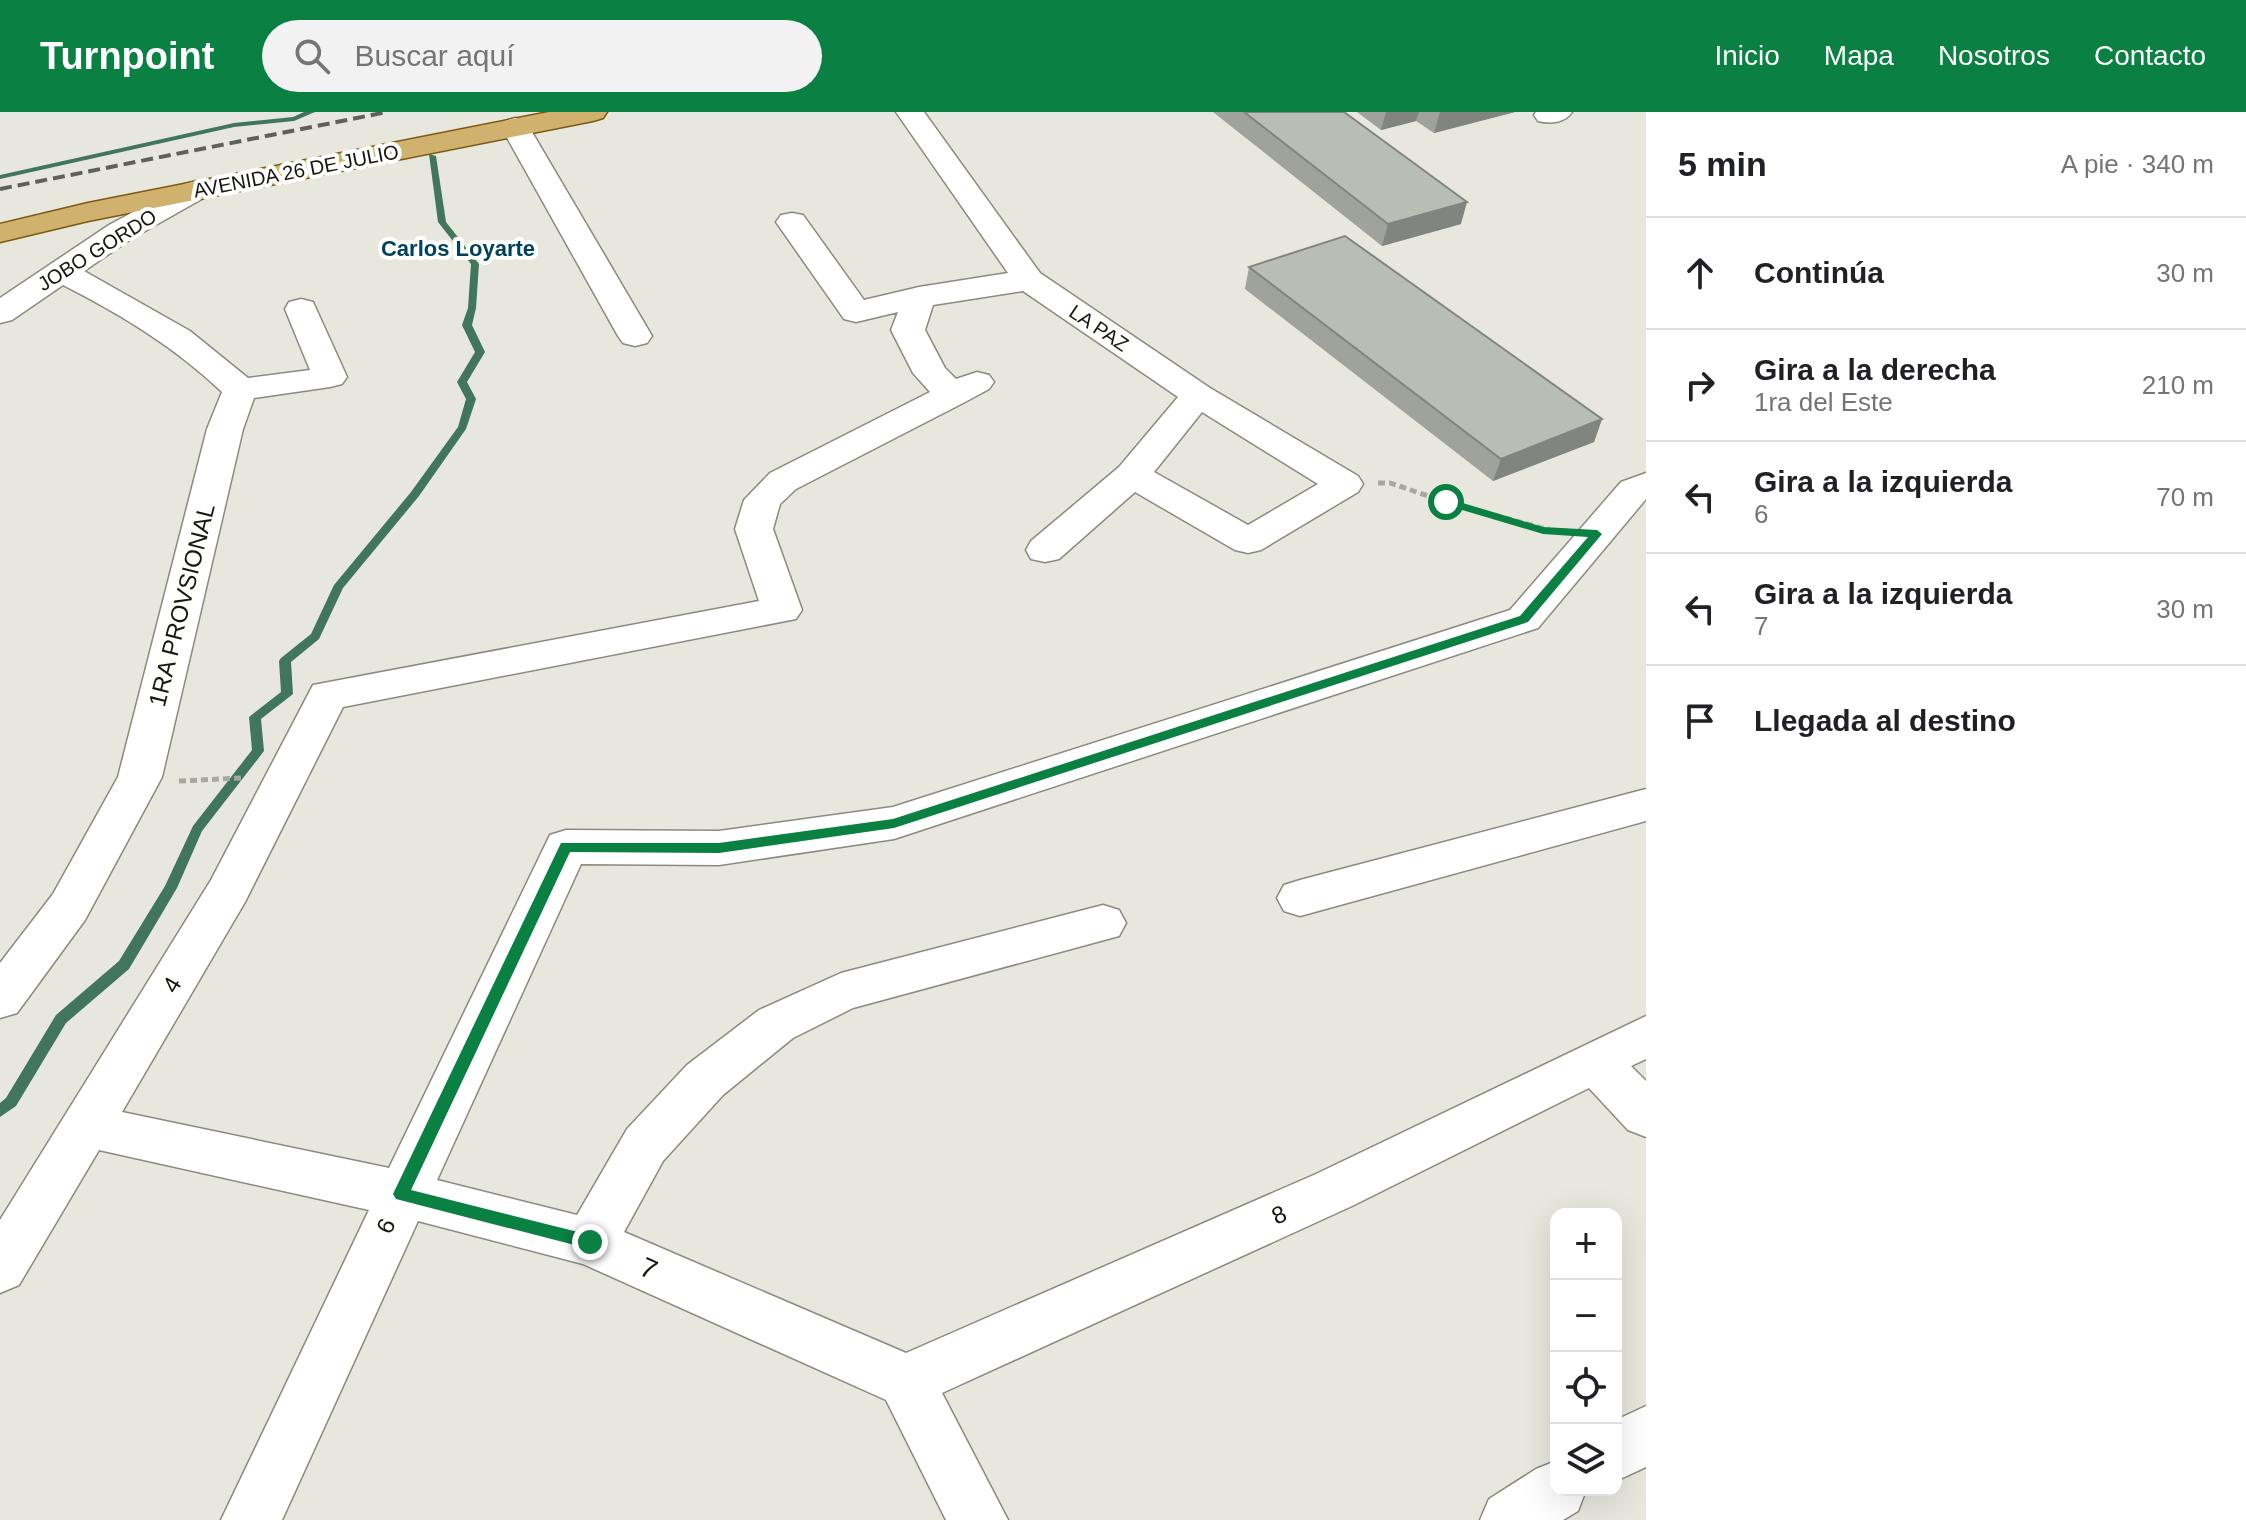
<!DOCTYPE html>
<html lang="es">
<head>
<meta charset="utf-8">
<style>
  body { margin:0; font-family:Arial,sans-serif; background:#f2f2f2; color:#202124 }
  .controls { position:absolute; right:24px; bottom:24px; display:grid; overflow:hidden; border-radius:16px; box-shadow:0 8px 32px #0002 }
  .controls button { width:72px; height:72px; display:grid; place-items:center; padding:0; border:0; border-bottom:2px solid #e0e0e0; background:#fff; color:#202124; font:40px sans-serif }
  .stop { position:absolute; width:24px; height:24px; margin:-18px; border:6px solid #0b8043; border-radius:50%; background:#fff }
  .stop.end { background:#0b8043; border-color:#fff; box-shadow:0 2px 8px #0008 }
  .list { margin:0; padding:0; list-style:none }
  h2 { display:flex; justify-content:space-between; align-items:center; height:104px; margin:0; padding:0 32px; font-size:34px }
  h2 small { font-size:26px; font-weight:400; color:#757577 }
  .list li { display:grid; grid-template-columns:52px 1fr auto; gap:24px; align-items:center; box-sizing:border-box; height:112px; padding:0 32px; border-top:2px solid #e0e0e0 }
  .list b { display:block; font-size:30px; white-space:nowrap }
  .list p { margin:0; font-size:26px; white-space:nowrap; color:#757577 }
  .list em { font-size:26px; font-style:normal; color:#757577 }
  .icon { flex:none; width:44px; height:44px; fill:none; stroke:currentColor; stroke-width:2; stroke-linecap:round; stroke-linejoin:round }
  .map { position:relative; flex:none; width:1646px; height:1408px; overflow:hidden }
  header { display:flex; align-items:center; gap:48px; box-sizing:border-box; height:112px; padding:0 40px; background:#0b8043; color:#fff }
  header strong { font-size:38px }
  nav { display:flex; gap:44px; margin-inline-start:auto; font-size:28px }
  .search { width:560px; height:72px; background:#f2f2f2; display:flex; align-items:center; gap:20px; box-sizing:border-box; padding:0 28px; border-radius:44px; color:#757577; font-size:30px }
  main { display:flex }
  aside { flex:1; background:#fff }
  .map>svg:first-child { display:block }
</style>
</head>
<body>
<header>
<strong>Turnpoint</strong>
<div class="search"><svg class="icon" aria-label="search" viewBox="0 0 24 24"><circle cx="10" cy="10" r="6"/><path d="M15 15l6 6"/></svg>Buscar aquí</div>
<nav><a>Inicio</a><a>Mapa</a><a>Nosotros</a><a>Contacto</a></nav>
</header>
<main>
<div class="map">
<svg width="1646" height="1408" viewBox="0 0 1646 1408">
  <rect width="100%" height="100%" fill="#e7e7de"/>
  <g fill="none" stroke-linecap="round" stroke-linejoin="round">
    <g fill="#41765a" fill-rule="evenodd">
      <polygon points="304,0 315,0 294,9 234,15 0,67 0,63 234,11 293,5"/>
      <polygon points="429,42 436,44 446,110 479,152 476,196 472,213 485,240 467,270 476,287 466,317 419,384 343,476 319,527 291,550 293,582 261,607 264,639 202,719 177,776 129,857 66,911 16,994 0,1005 0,991 6,986 56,903 119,849 165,774 193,714 252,638 249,605 281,580 279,549 281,546 311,522 334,473 411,380 458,315 466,287 457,270 475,240 462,213 468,196 471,152 438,110"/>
    </g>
    <defs>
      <g id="minor">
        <path d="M896 0H924L1040 161 1210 276 1358 364 1363 372 1358 380 1261 438 1248 441 1235 438 1135 380 1059 447 1045 450 1031 447 1026 438 1031 429 1119 355 1178 285 1023 179 933 193 925 218 945 256 956 267 977 260 989 263 994 270 989 277 965 290 796 377 780 392 773 417 802 498 796 507 343 595 245 790 122 1000 389 1056 550 723 566 718 719 719 893 695 1510 498 1621 370 1646 361V387L1538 516 894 727 719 753 581 752 437 1068 577 1103 627 1017 687 953 759 898 841 861 1103 793 1119 798 1126 811 1119 824 853 896 793 926 723 983 663 1049 624 1120 906 1241 1316 1062 1646 904V947L1631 954 1646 969V1025L1628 1018 1589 976 1352 1094 942 1281 1008 1408H946L886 1288 583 1152 418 1109 282 1408H221L369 1098 99 1038 19 1173 0 1181V1108L211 768 313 573 759 489 735 417 744 388 770 361 930 280 913 261 891 218 898 200 856 210 844 207 776 110 781 103 792 101 803 103 864 188 919 175 1008 161ZM1202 300 1318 372 1248 413 1154 360Z"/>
        <path d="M1536 0H1572C1565 11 1550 12 1538 9L1534 3Z"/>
        <polygon points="515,6 525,9 529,15 652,224 647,231 635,234 623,231 618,224 501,15 505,9"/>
        <path d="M196 69 207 72 211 78 207 84 131 127 84 159 190 219 248 266 310 258 285 197 289 190 301 187 313 190 347 265 342 272 330 275 254 286 243 317 162 665 85 808 17 901 0 906V851L53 782 118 665 207 317 222 280C175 235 120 202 63 173L12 208 0 211V186L109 113 185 72Z"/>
        <polygon points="1646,677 1646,709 1300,804 1284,799 1277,786 1284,773 1300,768"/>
        <polygon points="1646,1294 1646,1355 1616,1369 1616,1308"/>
        <polygon points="1556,1349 1556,1378 1586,1378 1578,1399 1563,1408 1480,1408 1489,1387 1536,1357"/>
      </g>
      <polygon id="major" points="549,0 607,0 603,6 593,9 88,109 0,130 0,112 88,91"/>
    </defs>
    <use href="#minor" stroke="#8a8a81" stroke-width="3"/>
    <use href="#major" stroke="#7b5a10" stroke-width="3"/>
    <g stroke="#a8a8a0" stroke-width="5" stroke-dasharray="7 4" stroke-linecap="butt">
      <polyline points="1378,371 1390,371 1446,390 1553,419"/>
      <polyline points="179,669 241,666"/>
    </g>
    <use href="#minor" fill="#fff" fill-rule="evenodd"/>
    <use href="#major" fill="#d0b26e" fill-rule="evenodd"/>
    <polyline stroke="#60605b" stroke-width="4" stroke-dasharray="12 6" stroke-linecap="butt" points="0,77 387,0"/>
  </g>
  <g fill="#9fa39c">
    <polygon points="1213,0 1344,0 1461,112 1382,134"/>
    <polygon points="1357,0 1515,0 1434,21 1416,9 1381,18"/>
    <polygon points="1249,155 1602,307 1594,330 1493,369 1245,177"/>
  </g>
  <g fill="#82857f">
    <polygon points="1386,0 1419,0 1416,9 1381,18"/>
    <polygon points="1440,0 1515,0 1434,21"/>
    <polygon points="1467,90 1461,112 1382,134 1388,112"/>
    <polygon points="1602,307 1594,330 1493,369 1501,347"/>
  </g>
  <g fill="#b9beb5" stroke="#82857f" stroke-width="2">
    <polygon points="1244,0 1344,0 1467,90 1388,112"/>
    <polygon points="1345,124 1602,307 1501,347 1249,155"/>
  </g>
  <polygon fill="#0b8043" points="1446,386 1543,415 1597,418 1602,422 1528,510 894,716 719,741 570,740 411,1078 590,1123 596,1125 596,1135 590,1137 396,1087 393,1082 561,731 719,731 893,707 1520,504 1588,425 1543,422 1442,392 1442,387"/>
  <g text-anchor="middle" stroke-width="8" stroke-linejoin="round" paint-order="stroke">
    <g font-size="20" fill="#161613" stroke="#fffffe">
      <text transform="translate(296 59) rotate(-11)" y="7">AVENIDA 26 DE JULIO</text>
      <text transform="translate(97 138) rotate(-32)" y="7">JOBO GORDO</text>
      <text transform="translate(1099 216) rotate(34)" y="7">LA PAZ</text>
    </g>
    <g font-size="22" font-weight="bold" fill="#004060" stroke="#fffffe">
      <text x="458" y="144">Carlos Loyarte</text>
    </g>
    <g font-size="24" fill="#161613" stroke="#fffffe">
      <text transform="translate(182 493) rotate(-76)" y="8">1RA PROVSIONAL</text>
      <text transform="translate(172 873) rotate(-59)" y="8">4</text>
      <text transform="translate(1279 1103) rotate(-24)" y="8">8</text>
      <text transform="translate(386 1114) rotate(-65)" y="8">6</text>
    </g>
    <g font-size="28" fill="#161613" stroke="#fffffe">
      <text transform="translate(649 1156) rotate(24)" y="10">7</text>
    </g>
  </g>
</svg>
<div class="controls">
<button>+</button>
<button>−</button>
<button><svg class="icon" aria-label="locate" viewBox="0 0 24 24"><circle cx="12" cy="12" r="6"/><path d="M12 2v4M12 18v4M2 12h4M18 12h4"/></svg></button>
<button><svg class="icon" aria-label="layers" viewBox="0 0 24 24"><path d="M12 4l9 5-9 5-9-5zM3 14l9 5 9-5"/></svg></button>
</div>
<div class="stop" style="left:1446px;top:390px"></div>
<div class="stop end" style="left:590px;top:1130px"></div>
</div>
<aside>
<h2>5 min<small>A pie · 340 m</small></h2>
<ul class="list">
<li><svg class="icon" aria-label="ahead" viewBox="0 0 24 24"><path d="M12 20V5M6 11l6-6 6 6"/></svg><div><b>Continúa</b></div><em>30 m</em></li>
<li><svg class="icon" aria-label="right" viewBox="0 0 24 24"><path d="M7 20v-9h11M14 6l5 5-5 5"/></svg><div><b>Gira a la derecha</b><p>1ra del Este</p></div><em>210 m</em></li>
<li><svg class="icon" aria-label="left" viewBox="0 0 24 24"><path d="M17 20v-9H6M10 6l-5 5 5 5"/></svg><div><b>Gira a la izquierda</b><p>6</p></div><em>70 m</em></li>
<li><svg class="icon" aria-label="left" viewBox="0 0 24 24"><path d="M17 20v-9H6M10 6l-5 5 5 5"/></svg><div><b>Gira a la izquierda</b><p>7</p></div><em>30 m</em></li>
<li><svg class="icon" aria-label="arrive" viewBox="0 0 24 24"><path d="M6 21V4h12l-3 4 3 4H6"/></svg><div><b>Llegada al destino</b></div></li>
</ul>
</aside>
</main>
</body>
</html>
